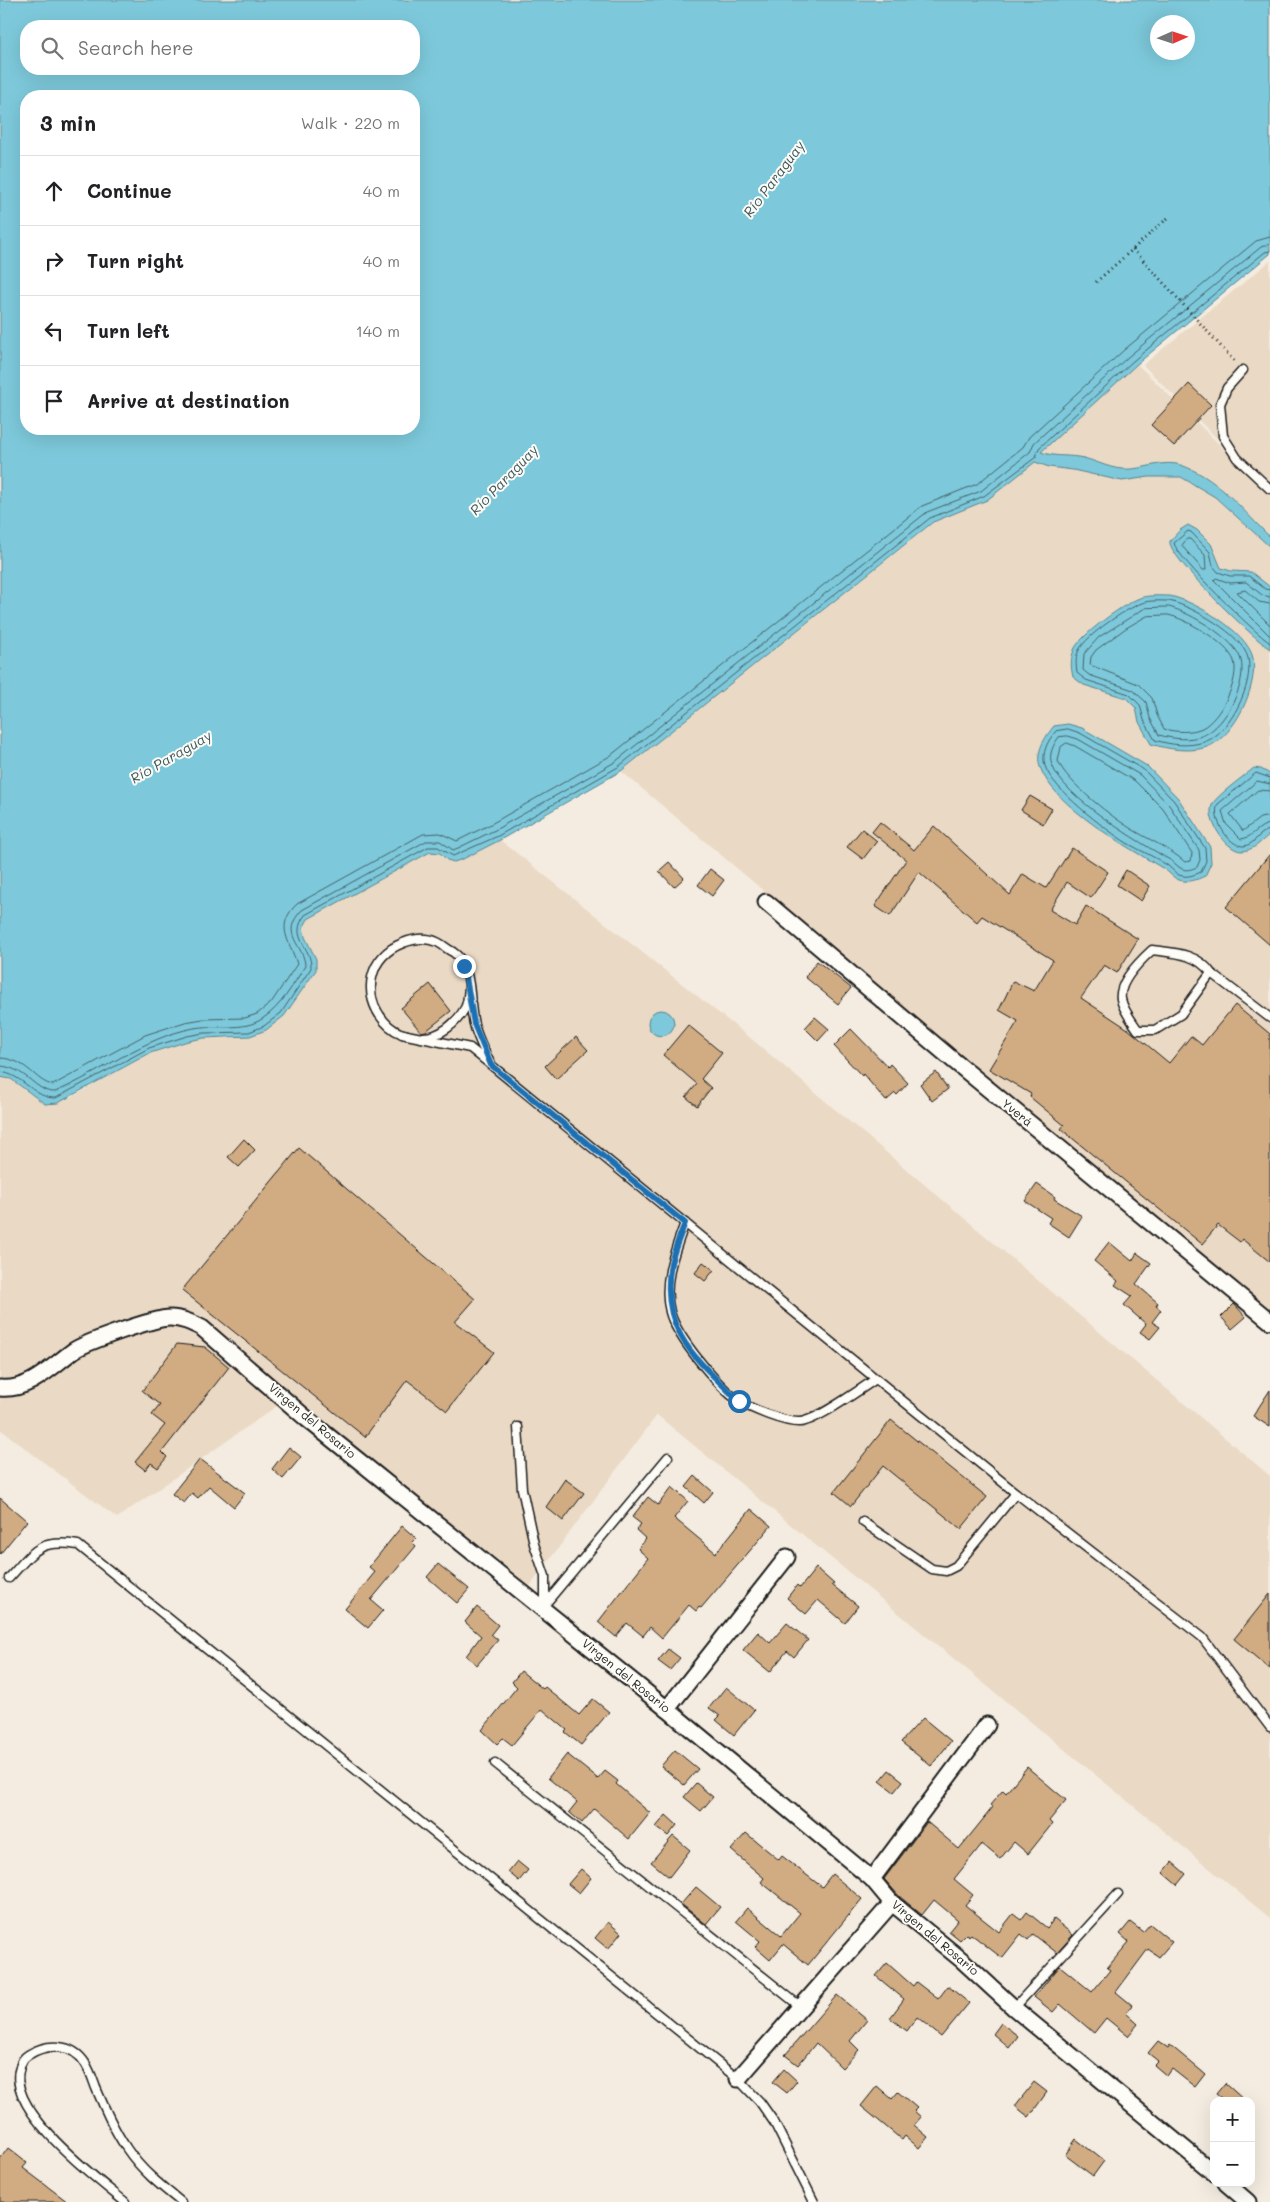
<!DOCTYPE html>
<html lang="en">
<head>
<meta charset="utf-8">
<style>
  body { margin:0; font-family:Mali,sans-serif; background:#f2f2f2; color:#202124 }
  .controls { position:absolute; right:15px; bottom:15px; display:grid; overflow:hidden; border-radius:10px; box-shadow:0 5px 20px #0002 }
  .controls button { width:45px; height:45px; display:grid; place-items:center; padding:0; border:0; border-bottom:1px solid #e0e0e0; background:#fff; color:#202124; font:25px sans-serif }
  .compass { position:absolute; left:1150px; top:15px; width:45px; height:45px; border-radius:50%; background:#fff; box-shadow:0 5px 20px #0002; rotate:87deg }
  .stop { position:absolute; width:15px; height:15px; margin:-11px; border:4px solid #1f6fb2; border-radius:50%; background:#fff }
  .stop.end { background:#1f6fb2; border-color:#fff; box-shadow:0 1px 5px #0008 }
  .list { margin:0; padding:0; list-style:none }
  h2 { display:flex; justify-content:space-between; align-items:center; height:65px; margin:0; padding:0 20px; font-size:21px }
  h2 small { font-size:16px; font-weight:400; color:#757577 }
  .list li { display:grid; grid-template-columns:32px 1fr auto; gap:15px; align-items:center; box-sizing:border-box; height:70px; padding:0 20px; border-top:1px solid #e0e0e0 }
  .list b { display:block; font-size:19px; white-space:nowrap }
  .list em { font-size:16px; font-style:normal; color:#757577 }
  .icon { flex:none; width:28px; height:28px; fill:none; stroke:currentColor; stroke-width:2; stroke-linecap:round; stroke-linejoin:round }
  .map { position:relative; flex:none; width:1270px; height:2202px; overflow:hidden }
  .search { position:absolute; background:#fff; box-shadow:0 5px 20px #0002; left:20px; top:20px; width:400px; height:55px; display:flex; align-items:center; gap:12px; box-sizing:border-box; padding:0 18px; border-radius:20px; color:#757577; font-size:19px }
  .panel { position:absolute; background:#fff; box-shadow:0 5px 20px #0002; left:20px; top:90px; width:400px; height:345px; border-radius:20px }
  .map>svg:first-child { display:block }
</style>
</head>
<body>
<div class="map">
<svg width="1270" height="2202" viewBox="0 0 1270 2202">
  <rect width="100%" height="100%" fill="#f4ece0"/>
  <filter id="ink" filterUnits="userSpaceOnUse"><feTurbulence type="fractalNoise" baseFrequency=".02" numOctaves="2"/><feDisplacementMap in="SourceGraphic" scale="10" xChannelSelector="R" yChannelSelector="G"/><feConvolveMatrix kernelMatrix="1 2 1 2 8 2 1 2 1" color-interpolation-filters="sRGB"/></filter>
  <g filter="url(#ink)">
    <g fill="#ead9c4">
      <polygon points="1270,261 1270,491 1143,365"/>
      <polygon points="1137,364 1270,494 1270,1310 986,1077 621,771 934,522 1026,441"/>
      <polygon points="500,840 754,1041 1270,1476 1270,1918 657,1415 530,1586 291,1396 117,1518 0,1429 0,1077 11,1079 30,1094 72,1097 150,1053 188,1041 204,1038 233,1038 284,1016 316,970 316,959 305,937 303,928 308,919 430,851 440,853 447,860 463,859"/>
    </g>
    <g fill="#7dc9db" stroke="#56848f" fill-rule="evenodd">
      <path d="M0 0H1270V254L1137 364 1041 452C1054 457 1065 455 1078 457 1090 458 1107 468 1122 469 1144 471 1164 457 1186 467 1221 481 1244 512 1270 537V547L1215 497 1181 477H1149L1122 481 1073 470 1049 467 1035 462 987 500 933 522 621 771 500 840 463 859 454 862 447 860 440 853 430 852 308 919 303 928 305 937 316 959V970L284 1016 266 1030 250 1036 204 1038 188 1041 150 1053 58 1103 45 1104 11 1079 0 1077ZM1158 22H1188V52H1158ZM26 26H414V69H26ZM414 96V429H26V96Z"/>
      <path d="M1188 525 1197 530 1211 544 1221 568 1231 571 1251 572 1270 587V649C1254 639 1166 555 1170 541L1180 530Z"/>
      <path d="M1170 596C1194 601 1247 631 1253 658 1258 686 1235 737 1207 747 1189 753 1168 749 1151 744L1139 722 1136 708 1126 698 1084 685 1073 677C1071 668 1070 660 1074 650 1079 636 1128 600 1143 597 1151 595 1161 596 1170 596Z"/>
      <path d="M1068 724 1082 728 1147 766 1178 798 1210 847 1211 863 1205 876C1196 880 1189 883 1179 880 1173 878 1169 872 1164 869 1129 848 1054 807 1040 767 1035 752 1045 737 1054 726Z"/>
      <path d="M1254 768 1261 769 1270 774V834C1261 841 1254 851 1241 851 1226 850 1204 818 1213 803 1219 794 1244 776 1254 768Z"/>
      <circle cx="661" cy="1023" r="13"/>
    </g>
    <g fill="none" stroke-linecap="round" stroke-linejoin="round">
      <g stroke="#436168" stroke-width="1">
        <polygon points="1187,539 1190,539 1205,555 1206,570 1203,570 1182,546"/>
        <path d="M1270 590 1265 589 1249 576H1230L1218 572 1213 566 1210 552 1191 532 1188 531 1174 543C1177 558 1254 632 1270 643"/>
        <polyline points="1270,597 1262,595 1246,582 1230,583 1216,578 1214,580 1270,636"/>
        <path d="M1169 601C1192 606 1242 634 1248 658 1254 684 1230 734 1204 742 1188 747 1171 745 1155 740L1144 720 1140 705 1129 694 1086 680 1077 673C1076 665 1075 658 1079 650 1088 634 1124 610 1142 603 1149 600 1161 601 1169 601Z"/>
        <polyline points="1270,604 1259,602 1245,590 1237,592 1270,625"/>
        <path d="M1169 607C1189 612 1236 639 1241 660 1247 684 1226 725 1204 735 1191 741 1173 739 1159 735L1150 718 1146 702 1133 690 1089 675 1083 670 1084 654 1099 637 1145 608Z"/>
        <path d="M1168 615C1185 618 1228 643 1234 661 1240 680 1220 719 1202 728 1192 733 1175 732 1164 729L1157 715 1152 698 1138 684 1090 665 1091 657 1096 650 1126 628 1147 616Z"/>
        <path d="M1068 729 1080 733 1144 770 1174 801 1205 848 1206 861 1201 872C1194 875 1187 878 1179 875 1175 873 1171 868 1167 865 1155 857 1141 851 1127 843 1106 830 1052 789 1045 766 1041 753 1048 740 1056 731Z"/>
        <path d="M1068 736 1078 739 1140 775 1169 805 1199 850 1200 860 1197 867C1192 869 1187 871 1182 869 1178 867 1174 862 1170 860 1139 842 1064 798 1052 765 1048 755 1053 745 1059 737Z"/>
        <path d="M1067 743 1075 746 1135 781 1163 809 1192 853 1191 861 1185 862C1170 849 1152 841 1135 831 1114 819 1067 783 1058 761L1061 747Z"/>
        <path d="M1270 778 1256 773 1218 804C1211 818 1229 847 1244 846 1255 845 1259 831 1270 830"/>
        <path d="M1270 784 1257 781 1222 811 1226 824 1241 839C1253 838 1258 825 1270 824"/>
        <polyline points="1270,791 1258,790 1230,814 1243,831 1260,818 1270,816"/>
        <path d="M0 1058C28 1059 35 1082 53 1085L145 1035 185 1022 203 1019 245 1018 257 1014 271 1003 297 964C290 941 274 926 297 904L423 834 440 833 457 841 491 824 610 756 922 506 977 484 1023 447 1029 437 1124 350 1256 241 1270 237"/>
        <path d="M0 1066C26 1067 36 1093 55 1092 103 1072 142 1038 194 1028 216 1024 242 1032 262 1019 281 1007 293 985 305 966 305 945 278 935 302 910L426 841H440L453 850 458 848 495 830 615 762 927 512 981 491 1030 452 1034 443 1129 356 1261 247 1270 244"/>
        <path d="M0 1072C23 1074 34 1099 56 1098L149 1048 187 1036 204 1033 249 1032 264 1026 281 1013 311 968C312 946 288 938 305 915L428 847H438L453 856 498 836 618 767 930 518 984 496 1036 457 1039 448 1133 361 1265 252 1270 251"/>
      </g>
    </g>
    <g fill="#d1ac83" stroke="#1c1c1c">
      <polygon points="1189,384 1211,405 1174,446 1151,425"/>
      <polygon points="1030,796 1052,809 1043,824 1021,810"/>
      <polygon points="880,822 914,850 934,826 1010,895 1023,874 1046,888 1072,848 1108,872 1091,898 1067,882 1050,910 1075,925 1086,906 1138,939 1117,973 1104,965 1081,998 1128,1029 1169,1063 1191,1036 1202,1045 1235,1005 1270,1034 1270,1262 1242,1239 1240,1242 1218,1225 1202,1244 1061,1129 1064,1125 1030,1097 1031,1094 989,1069 1018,1021 999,1010 1013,981 1034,991 1053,960 982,916 977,922 919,872 890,916 875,906 906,860 872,832"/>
      <polygon points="862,829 877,841 863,859 847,847"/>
      <polygon points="1270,854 1270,945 1226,907"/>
      <polygon points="669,862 684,878 674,887 659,871"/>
      <polygon points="710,869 724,880 712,896 698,885"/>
      <polygon points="1126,870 1150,886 1141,901 1117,885"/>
      <polygon points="817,961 851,988 838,1004 805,977"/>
      <polygon points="430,984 451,1011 426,1031 421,1032 401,1008"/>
      <polygon points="815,1017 829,1029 818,1041 805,1028"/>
      <polygon points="688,1025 722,1053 701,1079 711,1088 697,1106 686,1097 697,1084 663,1055"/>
      <polygon points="851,1029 888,1067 890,1064 908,1083 897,1095 895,1093 886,1101 863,1074 862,1076 834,1046"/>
      <polygon points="576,1037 588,1050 556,1079 545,1066"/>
      <polygon points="936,1072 948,1089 932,1101 920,1084"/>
      <polygon points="244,1139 255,1150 239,1167 228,1157"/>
      <polygon points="299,1148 475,1299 455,1322 494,1352 447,1411 407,1380 365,1437 182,1290"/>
      <polygon points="1037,1184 1055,1197 1054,1199 1082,1216 1069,1237 1048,1223 1051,1218 1025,1201"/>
      <polygon points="1109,1242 1132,1261 1137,1253 1151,1263 1136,1284 1158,1303 1156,1306 1161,1310 1152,1322 1160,1327 1150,1339 1140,1332 1146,1324 1124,1305 1132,1296 1115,1285 1118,1281 1094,1261"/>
      <polygon points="703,1262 714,1270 705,1281 695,1273"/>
      <polygon points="1234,1304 1246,1317 1232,1329 1221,1317"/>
      <polygon points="177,1344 205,1347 229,1367 162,1452 167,1457 158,1468 151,1463 145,1470 135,1462 165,1425 152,1415 160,1405 142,1391"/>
      <polygon points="1270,1390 1270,1427 1253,1416"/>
      <polygon points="891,1420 987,1497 961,1529 883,1466 851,1506 834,1492"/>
      <polygon points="289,1447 301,1457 283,1479 272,1469"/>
      <polygon points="200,1459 245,1493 234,1507 209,1486 198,1498 192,1493 184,1503 172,1494"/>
      <polygon points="695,1476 713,1492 704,1503 686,1487"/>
      <polygon points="565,1479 584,1493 563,1521 546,1507"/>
      <polygon points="672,1487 688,1501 674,1518 716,1553 751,1509 771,1526 701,1608 699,1607 696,1611 689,1605 662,1638 650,1627 643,1636 627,1623 616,1637 598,1622 648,1558 638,1549 646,1539 636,1530 641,1524 632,1517 648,1497 658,1505"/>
      <polygon points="0,1498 27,1521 0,1554"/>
      <polygon points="402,1526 416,1538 412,1542 416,1546 371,1600 383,1610 368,1628 345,1609 375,1572 369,1567"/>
      <polygon points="438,1564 469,1589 457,1603 427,1577"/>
      <polygon points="816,1568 834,1584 832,1585 858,1606 845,1623 818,1600 806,1614 787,1598 797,1585 800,1588"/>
      <polygon points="1270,1594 1270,1669 1234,1639"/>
      <polygon points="477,1607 498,1625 491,1634 498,1640 477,1665 466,1656 481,1636 465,1622"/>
      <polygon points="787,1623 808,1640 794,1657 787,1651 770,1672 743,1650 758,1632 770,1643"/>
      <polygon points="668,1649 680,1658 670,1670 658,1661"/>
      <polygon points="521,1671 543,1689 545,1687 579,1715 593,1699 609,1712 581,1745 565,1732 567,1730 542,1709 512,1745 503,1738 497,1744 482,1730 517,1687 512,1682"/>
      <polygon points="726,1687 754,1710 734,1735 716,1720 720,1716 709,1708"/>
      <polygon points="923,1718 951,1741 931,1766 901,1742"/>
      <polygon points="675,1750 698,1769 684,1785 661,1766"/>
      <polygon points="567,1754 598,1779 605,1771 618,1781 616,1784 650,1813 629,1839 594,1809 582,1823 569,1812 577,1802 548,1778"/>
      <polygon points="1027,1767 1066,1800 1049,1821 1052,1824 1028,1854 1014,1842 1000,1859 982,1844 954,1879 973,1895 965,1905 999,1932 1013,1914 1021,1920 1027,1912 1047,1928 1054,1919 1073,1935 1057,1953 1033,1934 1028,1940 1021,1934 1002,1958 971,1934 969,1936 966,1934 960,1940 949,1931 958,1920 934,1900 922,1915 899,1896 884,1879 927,1822 959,1849 993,1807 990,1805 1003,1790 1006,1793"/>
      <polygon points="889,1770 903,1781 894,1792 880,1781"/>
      <polygon points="696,1783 713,1797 701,1811 684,1797"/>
      <polygon points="666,1815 677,1825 668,1836 656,1827"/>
      <polygon points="746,1833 779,1860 782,1856 822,1887 832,1874 862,1899 808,1965 783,1944 770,1960 755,1947 760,1941 736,1921 747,1908 781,1936 800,1913 761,1882 764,1878 731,1850"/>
      <polygon points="673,1836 690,1850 669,1877 651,1862"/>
      <polygon points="517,1861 528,1870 519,1881 508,1872"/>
      <polygon points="1172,1862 1186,1874 1177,1885 1163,1873"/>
      <polygon points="581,1869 591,1878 579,1893 568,1884"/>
      <polygon points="696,1887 720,1907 706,1924 681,1904"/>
      <polygon points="608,1922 621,1933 608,1949 595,1938"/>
      <polygon points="1130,1922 1143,1932 1150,1924 1172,1942 1159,1957 1148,1949 1116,1992 1132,2005 1126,2013 1138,2024 1128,2036 1106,2018 1094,2033 1060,2004 1053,2012 1034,1997 1060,1966 1092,1992 1110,1970 1107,1968 1129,1942 1120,1934"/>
      <polygon points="887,1963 913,1986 916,1982 938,1999 948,1986 969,2003 941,2037 917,2017 907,2031 890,2018 904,1999 876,1976"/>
      <polygon points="837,1995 867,2020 850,2041 859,2050 842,2068 816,2043 798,2065 785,2055"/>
      <polygon points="1001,2023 1018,2036 1009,2048 993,2034"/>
      <polygon points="1158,2041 1168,2048 1170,2045 1205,2074 1195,2087 1172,2069 1167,2076 1154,2065 1158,2061 1148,2053"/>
      <polygon points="784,2069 797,2081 787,2093 773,2082"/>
      <polygon points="1034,2082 1047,2092 1029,2117 1015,2106"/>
      <polygon points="1225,2083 1245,2101 1225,2101 1216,2094"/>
      <polygon points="877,2086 892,2099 898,2092 917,2108 914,2111 921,2117 914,2125 928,2137 919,2148 905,2136 902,2140 861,2106"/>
      <polygon points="1076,2139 1104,2161 1093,2176 1065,2155"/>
      <polygon points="8,2148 27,2163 23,2168 68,2202 0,2202 0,2159"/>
    </g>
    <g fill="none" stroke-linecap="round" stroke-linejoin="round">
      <defs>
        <g id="service">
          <polyline points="1243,370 1227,388 1220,404 1223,436 1237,458 1270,489"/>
          <path d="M1211 973 1181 1014 1155 1030H1138C1132 1021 1123 1010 1121 999 1118 982 1141 960 1152 950 1174 953 1197 953 1211 973L1270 1018"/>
          <polyline points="402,1034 470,1048 491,1065 1016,1493 1202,1637 1270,1727"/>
          <path d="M407 1035C397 1033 390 1028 384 1021 361 994 369 956 403 943 413 939 426 937 437 942 442 944 447 949 453 952 474 966 468 1002 474 1024 477 1037 484 1050 490 1063"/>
          <path d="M423 1037C440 1037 457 1023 465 1008 468 1003 468 995 469 988"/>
          <path d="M685 1223C675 1250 662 1282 670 1312 676 1336 718 1387 739 1401 751 1409 786 1423 800 1422 817 1421 860 1389 876 1379"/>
          <polyline points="518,1427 522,1489 534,1544 545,1576 545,1605"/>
          <polyline points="863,1522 932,1569 946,1571 956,1566 1016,1493"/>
          <path d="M9 1578C34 1551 38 1539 78 1545L738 2079 760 2102 774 2122 814 2202"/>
          <polyline points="542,1608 668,1457"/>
          <polyline points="495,1763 801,2007"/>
          <polyline points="1014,2008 1118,1894"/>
          <path d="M125 2202C96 2178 4 2109 20 2067 22 2061 23 2058 28 2055 47 2043 72 2043 85 2063 90 2070 93 2080 96 2088 105 2109 114 2130 127 2149 141 2170 161 2186 181 2202"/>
        </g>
        <g id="minor">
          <polyline points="766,902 953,1060 1270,1321"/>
          <path d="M0 1388C29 1391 51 1367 73 1351 86 1342 154 1318 170 1318 182 1318 192 1323 202 1328L307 1419 667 1709 872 1879 892 1903 963 1961 1014 2008 1214 2173"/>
          <polyline points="667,1709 787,1557"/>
          <polyline points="872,1879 987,1725"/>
          <polyline points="738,2079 892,1903"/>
          <polyline points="1226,2183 1248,2202"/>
        </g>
      </defs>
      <use href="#service" stroke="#1c1c1c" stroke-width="11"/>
      <use href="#minor" stroke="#1c1c1c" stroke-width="19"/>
      <g stroke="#1c1c1c" stroke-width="3" stroke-dasharray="1 4" stroke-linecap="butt">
        <polyline points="1133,249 1235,362"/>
        <polyline points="1096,282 1170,216"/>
      </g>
      <use href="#service" stroke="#fdfcf7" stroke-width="8"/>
      <use href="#minor" stroke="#fdfcf7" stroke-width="15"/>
    </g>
  </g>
  <g fill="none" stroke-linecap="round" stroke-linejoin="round" filter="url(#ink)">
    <path stroke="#1f6fb2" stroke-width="6" d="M464 966 474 1024 491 1065 685 1223C680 1236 674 1250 671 1263 659 1331 695 1358 739 1401"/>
  </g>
  <g text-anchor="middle" stroke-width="4" stroke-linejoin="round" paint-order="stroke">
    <g font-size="12" fill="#1c1c1c" stroke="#fdfcf7">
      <text transform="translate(1017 1113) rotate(39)" y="4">Yverá</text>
      <text transform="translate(312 1421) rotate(40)" y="4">Virgen del Rosario</text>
      <text transform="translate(626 1676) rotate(39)" y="4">Virgen del Rosario</text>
      <text transform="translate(935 1938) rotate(40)" y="4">Virgen del Rosario</text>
    </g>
    <g font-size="14" font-style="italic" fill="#3e595f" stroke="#fdfcf7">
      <text transform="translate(774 179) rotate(-53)" y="5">Río Paraguay</text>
      <text transform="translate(504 480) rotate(-46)" y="5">Río Paraguay</text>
      <text transform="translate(171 757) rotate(-30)" y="5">Río Paraguay</text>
    </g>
  </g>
</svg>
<div class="controls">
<button>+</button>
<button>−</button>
</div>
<svg class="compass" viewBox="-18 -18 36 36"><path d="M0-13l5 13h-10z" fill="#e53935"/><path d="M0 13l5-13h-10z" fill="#757577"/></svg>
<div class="stop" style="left:739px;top:1401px"></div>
<div class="stop end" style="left:464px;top:966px"></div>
<div class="search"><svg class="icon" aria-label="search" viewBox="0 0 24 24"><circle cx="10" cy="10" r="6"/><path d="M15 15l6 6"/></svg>Search here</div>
<section class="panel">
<h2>3 min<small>Walk · 220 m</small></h2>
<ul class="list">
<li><svg class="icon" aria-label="ahead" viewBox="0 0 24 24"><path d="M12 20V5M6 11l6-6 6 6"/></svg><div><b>Continue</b></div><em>40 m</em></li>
<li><svg class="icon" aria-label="right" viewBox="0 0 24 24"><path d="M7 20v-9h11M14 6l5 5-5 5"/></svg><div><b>Turn right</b></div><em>40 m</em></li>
<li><svg class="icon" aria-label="left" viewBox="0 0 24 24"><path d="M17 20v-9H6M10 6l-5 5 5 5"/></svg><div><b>Turn left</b></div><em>140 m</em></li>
<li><svg class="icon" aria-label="arrive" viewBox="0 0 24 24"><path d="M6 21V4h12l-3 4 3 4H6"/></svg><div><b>Arrive at destination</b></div></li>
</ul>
</section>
</div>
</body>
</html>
